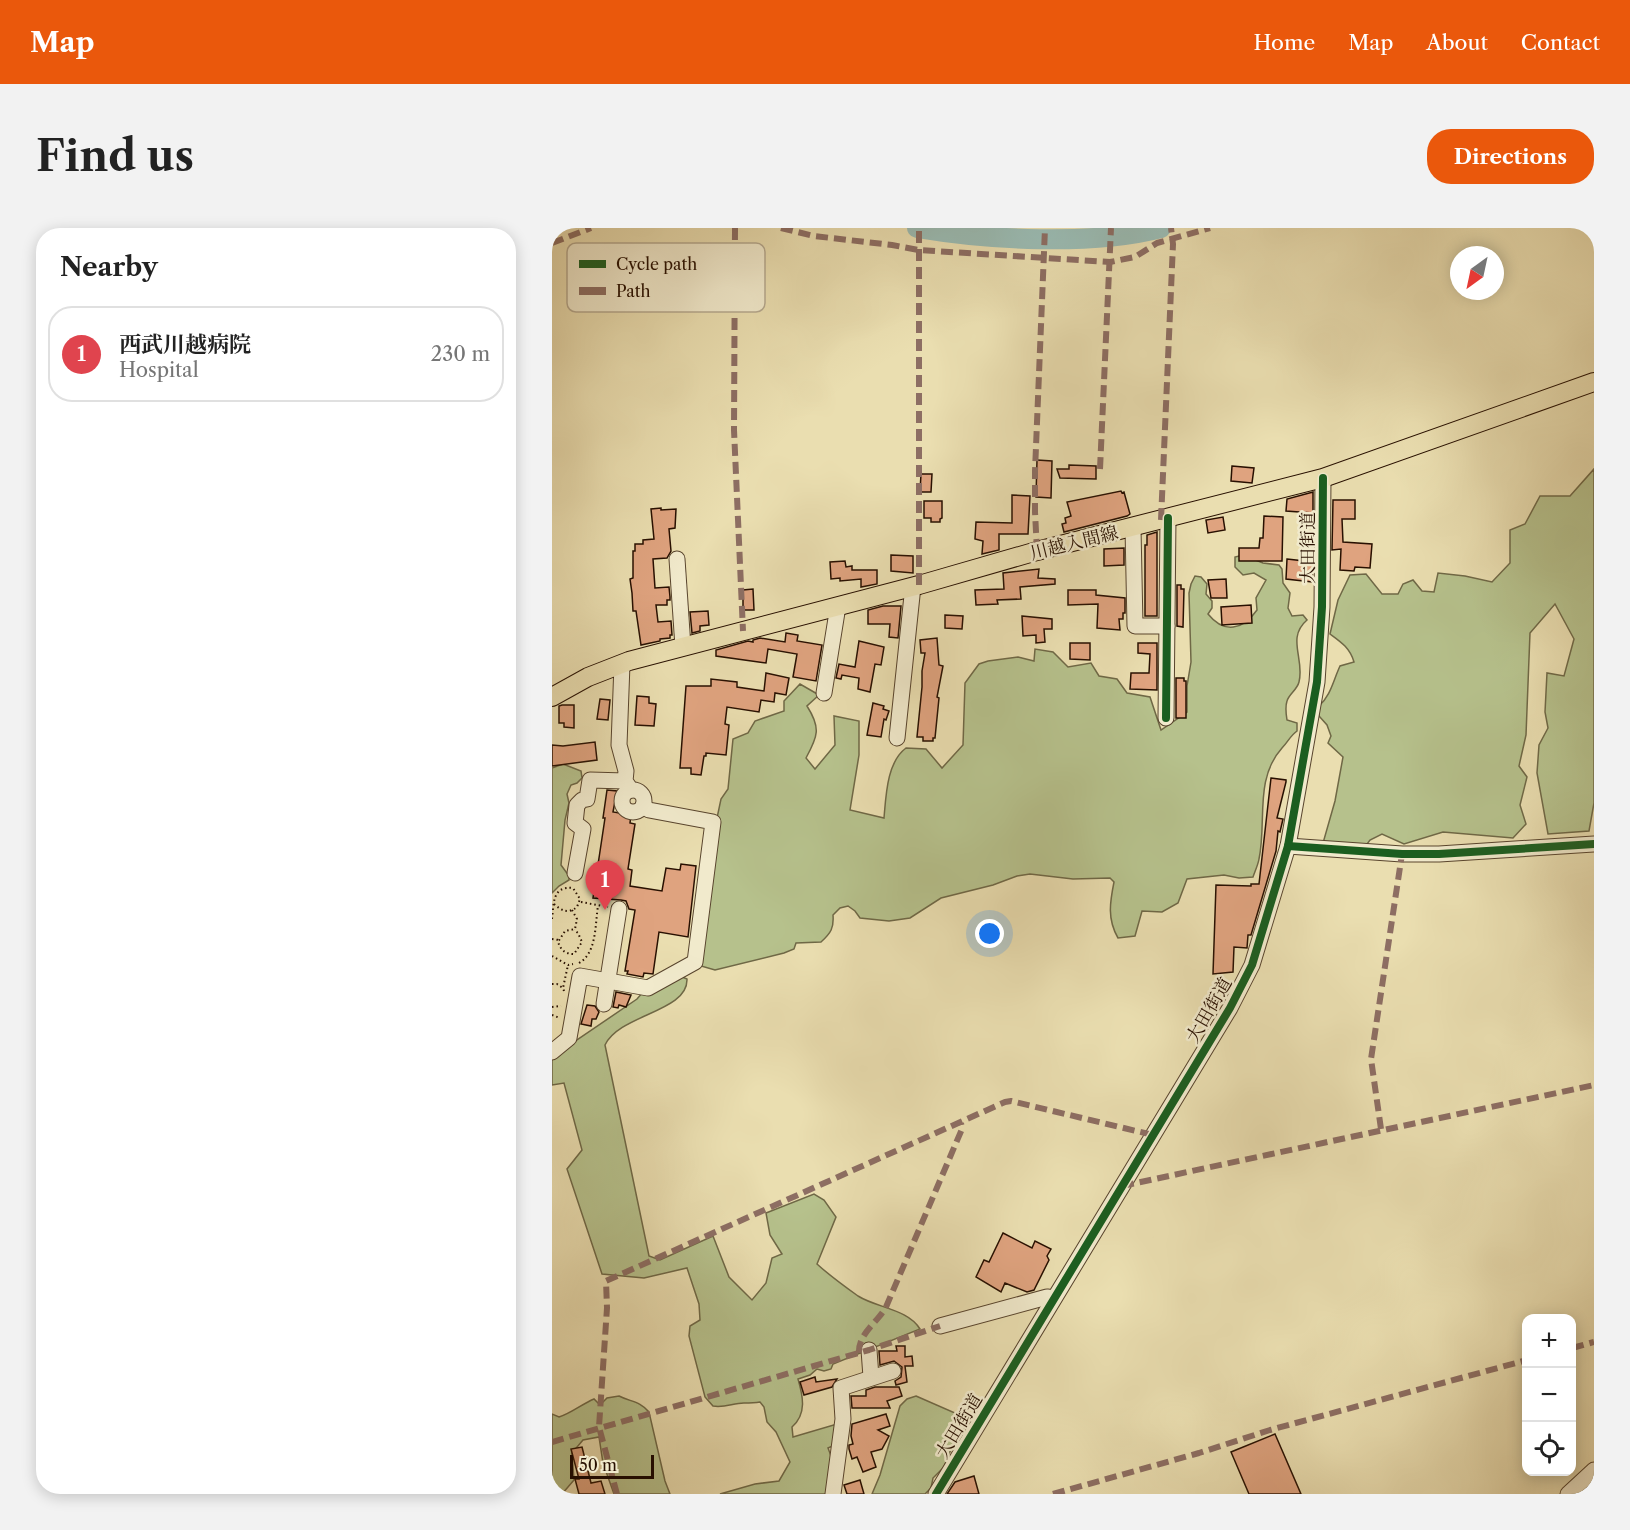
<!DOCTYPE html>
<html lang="en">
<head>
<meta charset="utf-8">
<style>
  body { margin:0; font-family:"Libre Caslon Text","Noto Serif JP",serif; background:#f2f2f2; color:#222 }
  .controls { position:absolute; right:18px; bottom:18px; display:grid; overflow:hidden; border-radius:12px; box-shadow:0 3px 15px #0003 }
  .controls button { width:54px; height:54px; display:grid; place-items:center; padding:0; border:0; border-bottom:2px solid #e0e0e0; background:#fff; color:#222; font:30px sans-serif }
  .compass { position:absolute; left:898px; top:18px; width:54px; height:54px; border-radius:50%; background:#fff; box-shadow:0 3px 15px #0003; rotate:213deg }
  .scale { position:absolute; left:18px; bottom:15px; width:84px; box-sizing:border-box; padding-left:6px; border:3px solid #281001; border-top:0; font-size:16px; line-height:21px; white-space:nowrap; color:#281001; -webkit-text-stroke:4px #f1eacc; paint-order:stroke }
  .you { position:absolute; left:438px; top:706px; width:21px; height:21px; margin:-15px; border:4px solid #fff; border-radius:50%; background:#1a73e8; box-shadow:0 0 0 9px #1a73e833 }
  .badge { display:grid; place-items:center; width:39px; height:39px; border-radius:50%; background:#ea580c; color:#fff; font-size:20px; font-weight:700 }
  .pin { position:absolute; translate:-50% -50px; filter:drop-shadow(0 2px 3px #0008) }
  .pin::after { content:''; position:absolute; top:32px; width:21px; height:18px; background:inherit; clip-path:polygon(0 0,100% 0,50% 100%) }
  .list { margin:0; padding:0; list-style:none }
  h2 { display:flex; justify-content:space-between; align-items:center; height:78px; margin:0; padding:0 24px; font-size:26px }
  h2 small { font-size:20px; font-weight:400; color:#767676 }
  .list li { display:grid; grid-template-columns:39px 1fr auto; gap:18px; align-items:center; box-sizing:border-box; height:96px; margin:0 12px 12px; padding:0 12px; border:2px solid #e0e0e0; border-radius:24px }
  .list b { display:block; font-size:22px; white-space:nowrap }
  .list p { margin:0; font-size:20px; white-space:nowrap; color:#767676 }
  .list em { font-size:20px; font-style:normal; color:#767676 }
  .icon { flex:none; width:33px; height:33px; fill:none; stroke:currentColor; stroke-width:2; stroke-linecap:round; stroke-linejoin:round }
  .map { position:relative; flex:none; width:1042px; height:1266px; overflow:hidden; border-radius:24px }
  header { display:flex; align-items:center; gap:36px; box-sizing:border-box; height:84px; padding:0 30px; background:#ea580c; color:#fff }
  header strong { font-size:28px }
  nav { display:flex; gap:33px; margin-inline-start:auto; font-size:21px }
  .intro { display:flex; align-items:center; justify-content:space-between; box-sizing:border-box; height:144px; padding:0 36px }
  h1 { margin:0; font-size:42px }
  .button { padding:15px 27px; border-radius:24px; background:#ea580c; color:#fff; font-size:21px; font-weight:700 }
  main { display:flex; gap:36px; padding:0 36px }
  aside { flex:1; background:#fff; border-radius:24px; box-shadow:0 3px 15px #0003 }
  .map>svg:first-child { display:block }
</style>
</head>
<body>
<header>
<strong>Map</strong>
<nav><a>Home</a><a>Map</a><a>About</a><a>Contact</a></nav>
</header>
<div class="intro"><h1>Find us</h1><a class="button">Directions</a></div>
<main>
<aside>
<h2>Nearby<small></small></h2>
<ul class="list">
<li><span class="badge" style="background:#e0444e">1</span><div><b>西武川越病院</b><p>Hospital</p></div><em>230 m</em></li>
</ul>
</aside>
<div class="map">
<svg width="1042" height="1266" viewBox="0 0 1042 1266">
  <rect width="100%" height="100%" fill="#eadeb0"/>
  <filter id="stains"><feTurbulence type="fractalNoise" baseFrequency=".00333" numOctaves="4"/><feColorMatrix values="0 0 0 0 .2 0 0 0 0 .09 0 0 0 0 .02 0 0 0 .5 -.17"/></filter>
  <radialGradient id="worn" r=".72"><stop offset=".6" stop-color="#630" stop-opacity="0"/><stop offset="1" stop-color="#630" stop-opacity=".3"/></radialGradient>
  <g fill="#b6c18c" stroke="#6f6846" stroke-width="1.5">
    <path d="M1042 241V575L1037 603 996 606 985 545 987 517 996 500 993 484 995 445 1012 448 1022 411 1003 376 978 405 974 507 967 538 975 549 968 577 974 596 961 610 891 604 852 616 830 606 818 612 812 620 771 615 783 573 791 529 776 515 779 508 775 497 767 488V478C779 467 781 453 788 438L802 434C798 420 789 414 778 406L786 372 798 347 814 346 830 366H846L851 356 861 352 870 363 882 364 886 345 913 348 940 354 958 335V302L973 296 988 268H1018Z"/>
    <path d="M691 327 711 335 727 337 730 341 731 355 738 365 736 380 740 388 751 387 755 392C734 410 753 431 747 454 745 462 737 466 735 473 733 479 734 486 735 492L745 495V503C738 508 736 514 730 520 702 551 715 594 707 631 706 637 703 643 701 649L687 650 672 647 635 651 626 675 610 684 590 683 583 708 566 710C555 691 558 674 562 654L558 650 521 651 478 646 465 648 441 657 389 670 358 690 337 693 308 690 303 683 296 678 288 680 281 687C282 700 279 705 269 714L244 715 242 721 232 725 163 742 149 738 162 604 169 571 176 561 181 511 196 505 203 493 232 483V473L248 456 267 467 255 478C269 500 266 508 254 530L263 541 283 517 282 488 307 493V527L298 582 332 590C334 567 335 534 354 520L374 521 390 540 411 517 413 455 427 436 436 433 466 429 482 433 483 421 501 424 516 439 539 435 547 448 565 451 575 465 598 469 609 502 635 484V458L639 434 637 365 639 356 643 348 649 349 655 356 654 366 660 373V380L656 386C672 406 691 402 705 382L704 370 714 352 702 345 691 347 683 339V329Z"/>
    <polygon points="11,536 29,543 30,550 25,555 19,557 15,566 17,575 13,592 9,637 17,648 17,652 7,658 0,665 0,540"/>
    <path d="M128 748 135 751C136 784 68 786 53 817L97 1028 108 1032 161 1008 177 1049 200 1072 214 1055 220 1030 230 1026 218 1007 214 985 262 966 272 972 284 989 265 1036C277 1047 292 1058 306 1068 325 1080 356 1081 368 1101L281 1136 279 1141 272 1143 265 1141 258 1147 246 1151C251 1168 255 1186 240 1199L241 1209 285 1196 283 1217 276 1220 282 1236 275 1266H168L203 1256 227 1253 238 1234 224 1204 215 1194 212 1179 208 1174C202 1175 198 1175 192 1175 181 1175 173 1180 161 1178L153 1169 137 1108 138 1098 148 1092 147 1076 135 1040 92 1050 50 1046 15 941 30 922 12 855 0 857V829L85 771 91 764Z"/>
    <path d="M67 1168C79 1174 88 1173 97 1184L113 1253 118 1266H62L51 1235 47 1209 31 1212 20 1225 22 1252 10 1266H0V1186L7 1189C18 1186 30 1176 42 1171L48 1177 55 1170Z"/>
    <polygon points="364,1168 419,1192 410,1204 408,1213 399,1221 392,1239 381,1250 379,1260 373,1266 320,1266 328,1247 348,1178 355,1171"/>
  </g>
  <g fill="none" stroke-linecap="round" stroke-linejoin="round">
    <path stroke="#9abbb3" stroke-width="20" d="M365 0C436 12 539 18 609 0"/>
  </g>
  <g fill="#dfa37f" stroke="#281001" stroke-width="1.5">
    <polygon points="485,232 500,233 499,270 484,269"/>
    <polygon points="517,237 544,238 544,251 508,250 505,241 517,241"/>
    <polygon points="680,238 702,240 700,255 679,253"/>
    <polygon points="369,246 380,246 379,264 368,264"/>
    <polygon points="569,263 570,265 572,264 578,286 575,288 512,304 510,296 514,295 513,290 519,288 515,274"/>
    <polygon points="761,264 761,285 734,283 735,271"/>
    <polygon points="460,267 478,268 476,306 447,306 447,322 430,326 431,313 423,311 424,294 460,295"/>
    <polygon points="781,272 803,272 803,291 790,291 791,314 820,316 818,340 803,339 802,343 788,342 789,321 780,322"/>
    <polygon points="372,273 390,273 390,290 388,291 388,294 379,294 379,290 372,290"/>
    <polygon points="109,280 109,282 124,281 123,300 117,301 119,323 115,330 101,331 103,360 117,359 118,369 118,372 115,372 115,377 104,377 106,394 119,393 120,407 118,407 118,410 108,411 108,413 89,417 84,383 81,383 80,365 78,351 81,350 81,323 83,323 83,316 91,316 91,312 102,311 99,281"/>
    <polygon points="712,288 731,289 730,333 687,333 687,320 707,320 708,310 711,310"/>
    <polygon points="671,289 673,302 656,305 654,292"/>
    <polygon points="605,304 605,388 593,388 593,317 595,317 595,307"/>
    <polygon points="572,320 572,337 552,338 552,321"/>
    <polygon points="339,327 361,328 361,345 339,343"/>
    <polygon points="735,331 761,334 760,354 734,351"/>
    <polygon points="293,333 294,339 300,338 300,342 325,342 325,356 309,359 309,351 288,353 288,350 279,351 278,334"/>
    <polygon points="487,341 486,350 503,351 503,356 468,359 469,371 445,372 446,376 424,377 423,362 452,361 451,345"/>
    <polygon points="674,351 675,370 659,370 656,352"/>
    <polygon points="625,357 629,357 629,361 632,361 631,399 625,398"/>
    <polygon points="201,361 202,382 191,382 191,362"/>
    <polygon points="516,362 544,362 544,367 573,370 573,385 571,385 571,391 567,391 568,402 545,400 546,376 516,377"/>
    <polygon points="699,377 700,395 670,397 669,379"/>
    <polygon points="331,378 349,378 346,410 337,409 338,396 316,396 316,382"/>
    <polygon points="156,383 157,397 148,398 148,403 140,405 138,384"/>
    <polygon points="393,387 411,388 410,401 393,400"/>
    <polygon points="470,388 500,391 500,401 492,401 493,414 484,415 484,407 471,408"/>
    <polygon points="234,405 246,407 245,413 270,417 264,453 241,449 245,426 216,421 214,435 164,428 164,422 196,413 201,414 201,412 208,410 233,414"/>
    <polygon points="385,410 387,437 391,438 385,469 387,470 383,510 381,510 381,513 371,513 371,509 365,509 370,459 370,443 373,425 369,425 368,412"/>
    <polygon points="307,413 332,419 329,437 323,436 318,464 306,461 307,450 290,447 289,451 284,450 287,436 303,439"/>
    <polygon points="518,415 538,415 538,432 518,431"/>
    <polygon points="586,415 605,415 605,462 578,461 579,445 597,445 598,426 586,425"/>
    <polygon points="214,445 237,450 234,467 223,465 222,474 209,472 207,484 175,479 173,496 177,497 174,527 154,525 154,528 152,528 149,547 139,546 139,540 128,540 134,458 159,458 159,451 185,454 185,459 212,463"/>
    <polygon points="624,450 632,450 632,453 634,453 634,490 624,490"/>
    <polygon points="85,468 97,469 97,475 104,476 102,498 83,497"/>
    <polygon points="48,471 58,472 56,492 45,491"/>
    <polygon points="321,475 332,478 331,481 337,483 334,492 332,491 329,509 315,507"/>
    <polygon points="10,477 22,477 22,500 12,499 12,495 7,495 7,478"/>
    <polygon points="43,514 45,532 0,538 0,517 11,518"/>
    <polygon points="719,550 734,552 734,554 725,590 731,591 728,604 726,603 724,623 699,707 696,707 695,720 682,719 681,744 661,746 664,657 699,658 699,656 707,656"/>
    <polygon points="55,562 65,563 61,584 79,587 78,595 83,596 76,641 80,642 78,658 110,663 114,640 128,642 129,636 144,638 136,709 107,704 101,746 92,745 91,749 75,746 76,743 73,743 83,682 77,681 74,673 69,672 41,670 53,590 51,590"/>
    <polygon points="64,764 79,767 74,779 67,777 66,780 61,779"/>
    <polygon points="35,777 43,778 47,784 44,791 40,791 39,798 29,796"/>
    <polygon points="451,1005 480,1020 483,1013 499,1021 495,1028 497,1032 482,1062 475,1064 453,1055 449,1064 424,1049 432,1032 437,1034"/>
    <polygon points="344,1118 353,1118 353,1129 360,1128 361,1138 353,1138 355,1154 344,1157 343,1153 349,1149 350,1139 342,1133 328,1137 327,1123 345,1123"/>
    <polygon points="263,1149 264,1154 285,1151 280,1159 252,1167 248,1154"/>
    <polygon points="323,1159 347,1159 350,1168 335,1173 338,1180 300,1180 299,1168 314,1168 314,1162"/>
    <polygon points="334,1186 338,1198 326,1202 337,1208 330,1221 319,1224 324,1239 311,1244 305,1229 300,1231 297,1221 297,1217 301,1216 299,1208 300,1196"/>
    <polygon points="723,1206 749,1266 697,1266 679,1224"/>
    <polygon points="30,1219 39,1255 49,1253 53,1266 27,1266 23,1251 27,1251 19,1221"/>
    <polygon points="422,1248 427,1266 395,1266 403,1254"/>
    <polygon points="308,1252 312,1266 295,1266 292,1257"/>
  </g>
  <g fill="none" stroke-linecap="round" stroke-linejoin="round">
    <defs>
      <g id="minor">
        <polyline points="581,300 583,398 615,398"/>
        <polyline points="125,331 131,419"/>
        <polyline points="70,436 67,517 74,543 73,553 79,562"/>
        <polyline points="272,465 286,378"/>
        <polyline points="614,490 616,290"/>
        <polyline points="345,510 361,358"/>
        <circle cx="81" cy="573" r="11"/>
        <polyline points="736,618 850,626 887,626 1042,616"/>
        <polyline points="23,645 31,601 23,595 25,577 30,572 35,571 38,552 73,553"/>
        <polyline points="52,776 67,681"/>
        <polyline points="0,824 17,810 28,748 96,760 143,734 161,594 97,582 91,578"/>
        <polyline points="388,1098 495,1069 502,1070"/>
        <polyline points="317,1122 319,1149"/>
        <polyline points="281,1266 291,1191 289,1160 341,1143"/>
        <polyline points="384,1266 678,780 700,737 736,618 765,454 770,379 771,250"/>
        <polyline points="1016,1266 1042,1242"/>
      </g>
      <polyline id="major" points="0,469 36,449 77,433 367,357 485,323 771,250 1042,154"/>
    </defs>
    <use href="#minor" stroke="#58442d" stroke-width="17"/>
    <use href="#major" stroke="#281001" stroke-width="20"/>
    <g stroke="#281001" stroke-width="2" stroke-dasharray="1.5 3" stroke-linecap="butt">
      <polyline points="29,674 56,679"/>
      <path d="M20 682 25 691 23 701 13 703 6 714C9 722 13 726 22 726L30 714 26 705 22 702"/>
      <path d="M0 691C2 675 0 658 21 660L28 671 25 679C16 686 10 683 2 676"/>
      <polyline points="0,711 7,712"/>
      <polyline points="0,728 16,737 21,736"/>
      <path d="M27 735C45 725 43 696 46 678"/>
      <polyline points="0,756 5,756 11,760"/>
      <polyline points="12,763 11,760 16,737"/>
      <polyline points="0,779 9,778"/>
      <polyline points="0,787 8,790"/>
    </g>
    <use href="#minor" stroke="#f1eacc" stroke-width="15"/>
    <use href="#major" stroke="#eadeb0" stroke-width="18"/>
    <g stroke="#8d6e63" stroke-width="6" stroke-dasharray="12 6" stroke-linecap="butt">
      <polyline points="183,0 182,202 191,403"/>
      <polyline points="229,0 262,8 340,17 366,22 558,34 583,29 605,15 658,0"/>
      <polyline points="0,15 39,0"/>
      <polyline points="548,241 559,0"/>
      <polyline points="609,292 621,16 619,0"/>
      <polyline points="485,323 483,284 483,243 493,0"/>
      <polyline points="367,357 367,0"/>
      <polyline points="829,901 819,831 850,626"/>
      <polyline points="570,958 1042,857"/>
      <polyline points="1020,1120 1042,1114"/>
      <path d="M307 1125C306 1106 325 1095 334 1079L410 901 409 895"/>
      <polyline points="0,1214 317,1122 388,1098"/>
      <polyline points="65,1266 47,1199 55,1080 54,1053 453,874 459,873 601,907"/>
      <polyline points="501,1266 647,1225 718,1202 975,1132"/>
    </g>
    <defs>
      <g id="cycleway">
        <polyline points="614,490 616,290"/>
        <polyline points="736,618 850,626 887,626 1042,616"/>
        <polyline points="384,1266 678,780 700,737 736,618 765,454 770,379 771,250"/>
      </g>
    </defs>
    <use href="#cycleway" stroke="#f1eacc" stroke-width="11"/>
    <use href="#cycleway" stroke="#1b5e20" stroke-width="8"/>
  </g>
  <g text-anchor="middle" stroke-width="5" stroke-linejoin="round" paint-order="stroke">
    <g font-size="18" fill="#281001" stroke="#f1eacc">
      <text transform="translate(522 315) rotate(-14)" y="6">川越入間線</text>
      <text transform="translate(756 320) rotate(-90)" y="6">大田街道</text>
      <text transform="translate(657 782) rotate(-60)" y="6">大田街道</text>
      <text transform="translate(407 1198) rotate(-59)" y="6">大田街道</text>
    </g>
  </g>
  <rect x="15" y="15" width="198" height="69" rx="9" fill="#f1eacc" stroke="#b5a98f" stroke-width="1.5"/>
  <rect x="27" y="32" width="27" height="8" fill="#1b5e20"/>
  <rect x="27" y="59" width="27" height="8" fill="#8d6e63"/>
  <g font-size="16" fill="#281001">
    <text x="64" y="42">Cycle path</text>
    <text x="64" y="69">Path</text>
  </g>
  <rect width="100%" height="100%" filter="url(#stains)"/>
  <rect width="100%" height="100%" fill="url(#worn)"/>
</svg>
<div class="controls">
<button>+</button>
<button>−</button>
<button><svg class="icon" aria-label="locate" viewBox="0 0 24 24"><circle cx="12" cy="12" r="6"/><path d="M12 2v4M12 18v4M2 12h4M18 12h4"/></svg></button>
</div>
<svg class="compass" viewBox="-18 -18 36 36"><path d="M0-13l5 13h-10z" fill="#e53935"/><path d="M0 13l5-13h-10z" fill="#767676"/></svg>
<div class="scale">50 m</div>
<div class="you"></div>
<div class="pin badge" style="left:53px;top:682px;background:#e0444e">1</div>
</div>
</main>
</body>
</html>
